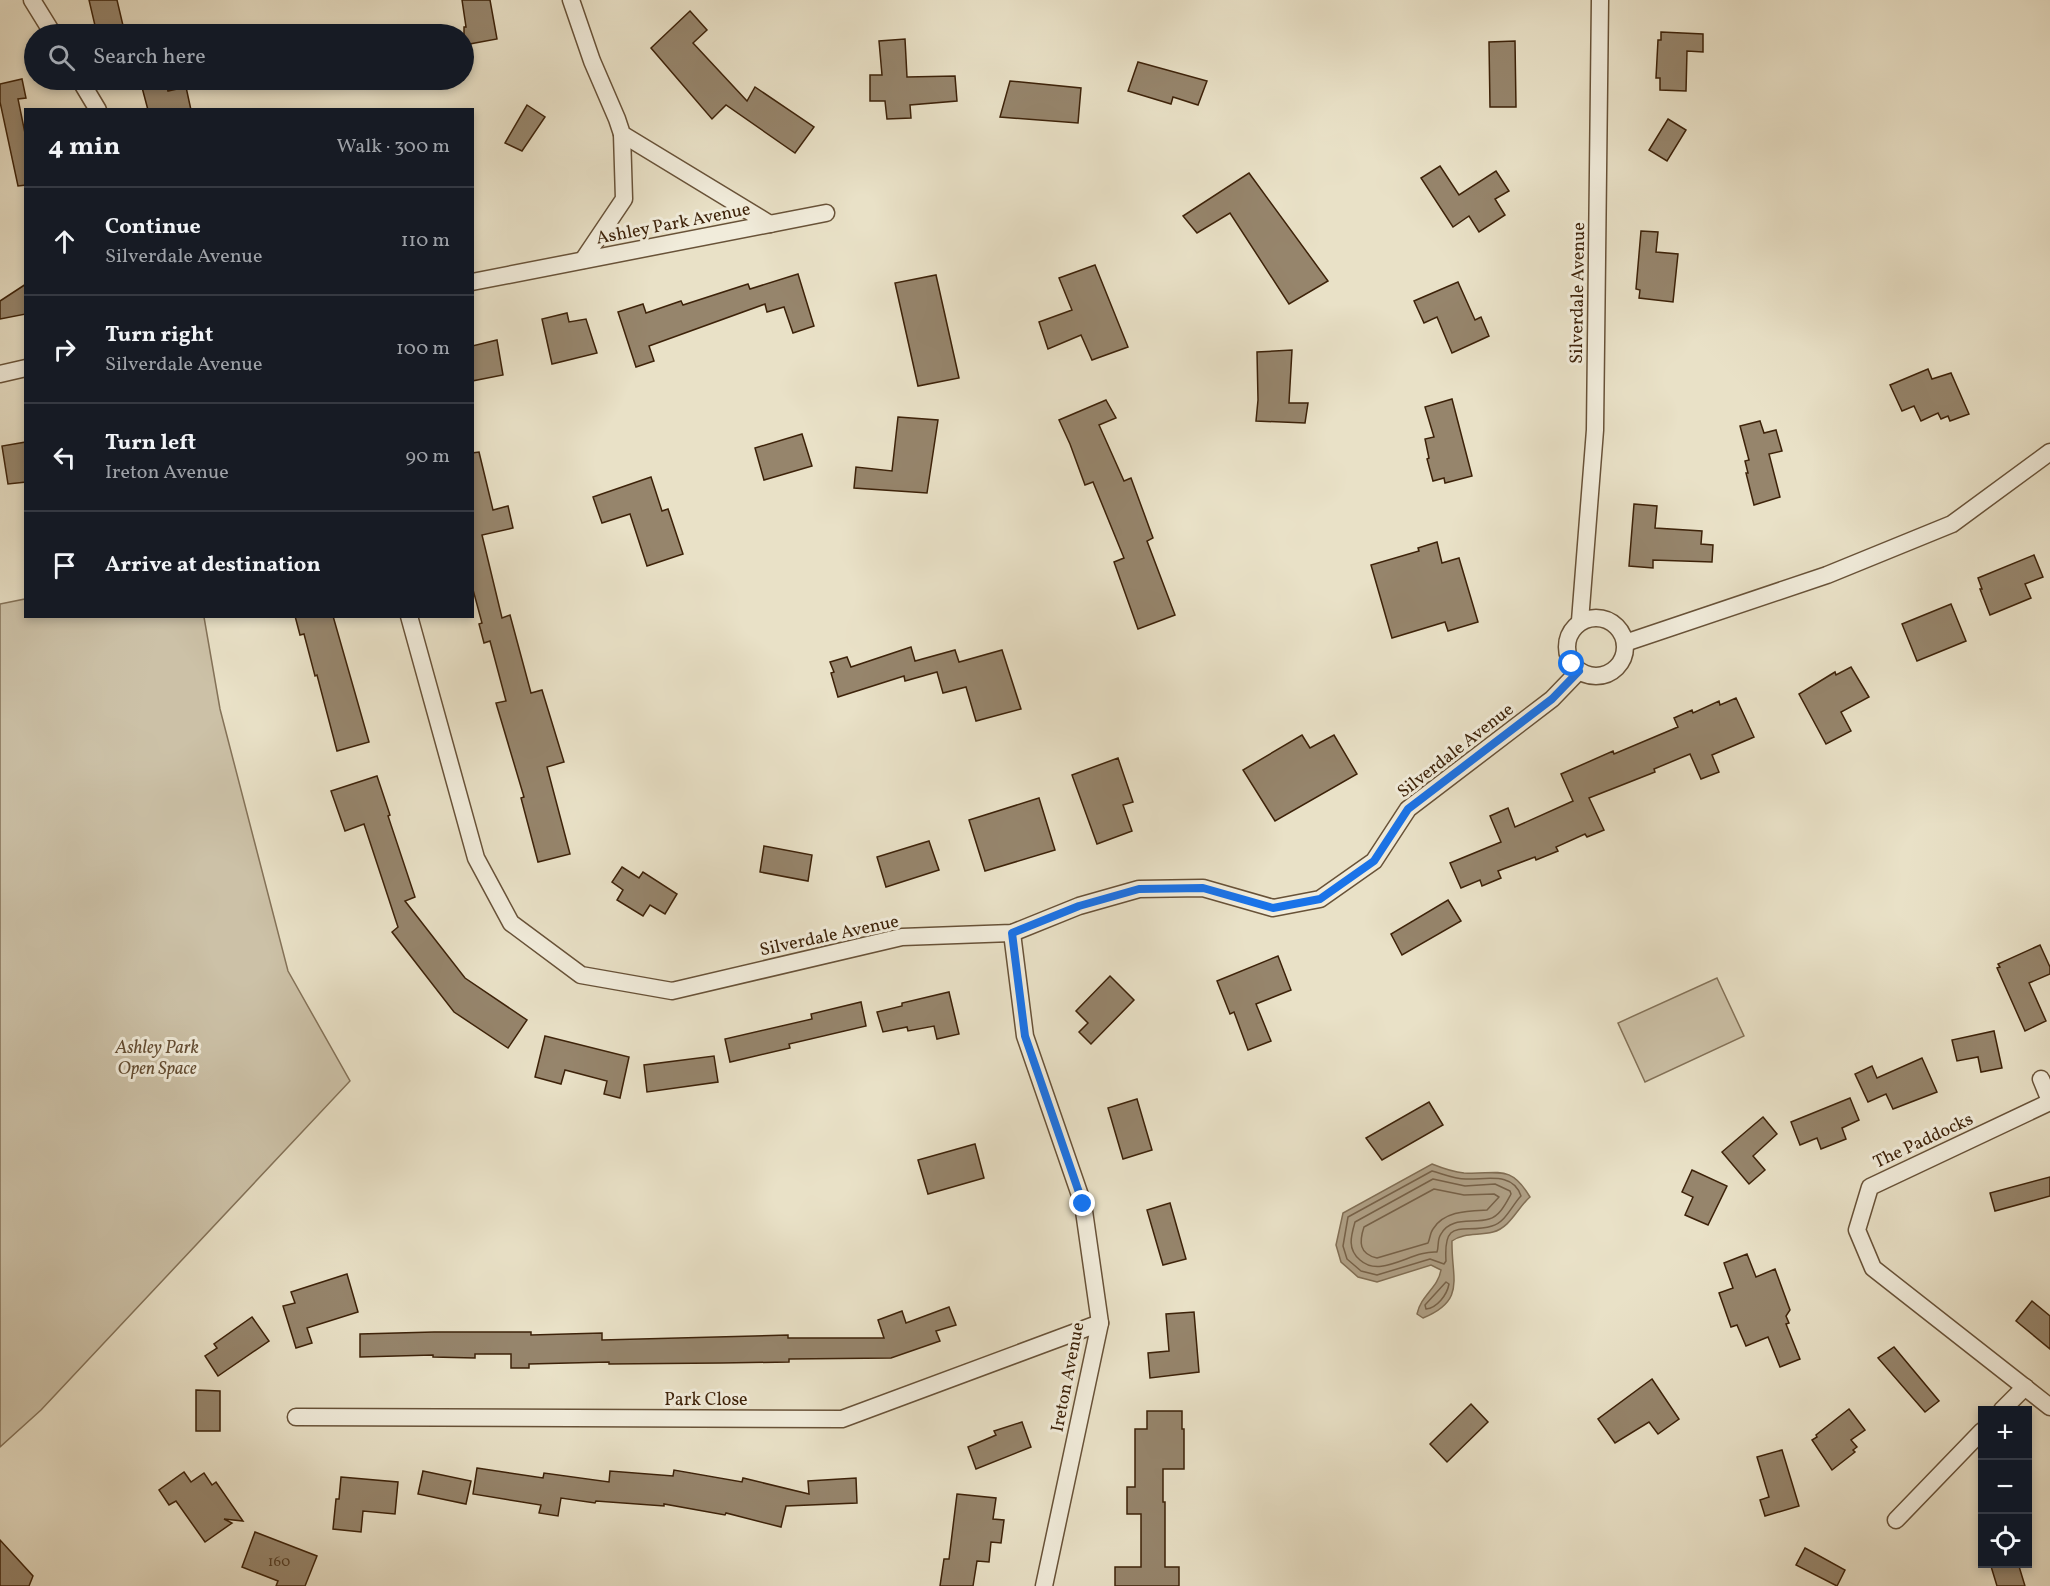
<!DOCTYPE html>
<html lang="en">
<head>
<meta charset="utf-8">
<style>
  body { margin:0; font-family:Vollkorn,serif; background:#242831; color:#f1f3f6 }
  .controls { position:absolute; right:18px; bottom:18px; display:grid; overflow:hidden; border-radius:0px; box-shadow:0 3px 9px #0003 }
  .controls button { width:54px; height:54px; display:grid; place-items:center; padding:0; border:0; border-bottom:2px solid #363941; background:#171b24; color:#f1f3f6; font:30px sans-serif }
  .stop { position:absolute; width:18px; height:18px; margin:-14px; border:4px solid #1a73e8; border-radius:50%; background:#fff }
  .stop.end { background:#1a73e8; border-color:#fff; box-shadow:0 2px 6px #0008 }
  .list { margin:0; padding:0; list-style:none }
  h2 { display:flex; justify-content:space-between; align-items:center; height:78px; margin:0; padding:0 24px; font-size:26px }
  h2 small { font-size:20px; font-weight:400; color:#9ea1a6 }
  .list li { display:grid; grid-template-columns:39px 1fr auto; gap:18px; align-items:center; box-sizing:border-box; height:108px; padding:0 24px; border-top:2px solid #363941 }
  .list b { display:block; font-size:22px; white-space:nowrap }
  .list p { margin:0; font-size:20px; white-space:nowrap; color:#9ea1a6 }
  .list em { font-size:20px; font-style:normal; color:#9ea1a6 }
  .icon { flex:none; width:33px; height:33px; fill:none; stroke:currentColor; stroke-width:2; stroke-linecap:round; stroke-linejoin:round }
  .map { position:relative; flex:none; width:2050px; height:1586px; overflow:hidden }
  .search { position:absolute; background:#171b24; box-shadow:0 3px 9px #0003; left:24px; top:24px; width:450px; height:66px; display:flex; align-items:center; gap:15px; box-sizing:border-box; padding:0 21px; border-radius:33px; color:#9ea1a6; font-size:22px }
  .panel { position:absolute; background:#171b24; box-shadow:0 3px 9px #0003; left:24px; top:108px; width:450px; height:510px; border-radius:0px }
  .map>svg:first-child { display:block }
</style>
</head>
<body>
<div class="map">
<svg width="2050" height="1586" viewBox="0 0 2050 1586">
  <rect width="100%" height="100%" fill="#e9e1c7"/>
  <filter id="stains"><feTurbulence type="fractalNoise" baseFrequency=".00333" numOctaves="4"/><feColorMatrix values="0 0 0 0 .2 0 0 0 0 .09 0 0 0 0 .02 0 0 0 .5 -.17"/></filter>
  <radialGradient id="worn" r=".72"><stop offset=".6" stop-color="#630" stop-opacity="0"/><stop offset="1" stop-color="#630" stop-opacity=".3"/></radialGradient>
  <g fill="#ccc1a7" stroke="#847258" stroke-width="1.5">
    <polygon points="25,599 26,616 204,617 220,709 288,971 350,1081 41,1410 0,1447 0,604"/>
    <polygon points="1717,978 1744,1036 1645,1082 1618,1023"/>
  </g>
  <path fill="#afa086" stroke="#816e54" stroke-width="1.5" d="M1432 1164C1442 1168 1453 1172 1464 1173 1497 1175 1510 1163 1530 1197 1518 1207 1510 1228 1493 1232 1478 1236 1465 1232 1452 1241 1451 1278 1467 1300 1423 1318L1417 1314C1421 1295 1438 1288 1441 1270L1431 1265 1377 1282 1358 1277 1341 1262 1336 1245 1343 1213Z"/>
  <g fill="none" stroke-linecap="round" stroke-linejoin="round">
    <g stroke="#766148" stroke-width="1.5">
      <path d="M1432 1171C1443 1174 1454 1179 1466 1179 1485 1180 1513 1171 1521 1196 1512 1205 1506 1222 1492 1226 1464 1235 1443 1215 1446 1261L1444 1264 1430 1259 1377 1275 1361 1271 1347 1259 1343 1246 1348 1217Z"/>
      <path d="M1433 1179 1465 1186 1495 1184 1510 1191 1511 1194C1506 1203 1500 1216 1489 1219 1473 1224 1451 1216 1441 1234 1437 1239 1439 1247 1437 1252 1412 1250 1381 1279 1360 1260 1347 1249 1351 1236 1355 1222Z"/>
      <path d="M1434 1189 1464 1195 1494 1194 1499 1197 1487 1210C1468 1211 1444 1211 1433 1229 1430 1233 1430 1239 1428 1243L1377 1258C1359 1254 1359 1242 1364 1227Z"/>
      <path d="M1446 1282 1449 1284C1447 1295 1437 1308 1426 1309L1425 1305Z"/>
    </g>
  </g>
  <g fill="#96856c" stroke="#3d2209" stroke-width="1.5">
    <polygon points="89,0 117,0 125,34 97,34"/>
    <polygon points="462,0 490,0 497,39 464,45 464,27 466,27"/>
    <polygon points="690,11 707,30 693,43 747,101 755,87 814,127 795,153 726,105 712,119 651,48"/>
    <polygon points="1661,32 1703,34 1703,52 1687,51 1686,91 1660,90 1660,78 1656,78 1658,40 1661,40"/>
    <polygon points="905,39 907,77 955,76 957,101 910,105 911,118 887,119 885,101 870,101 870,75 882,75 879,41"/>
    <polygon points="1515,41 1516,107 1490,107 1489,42"/>
    <polygon points="1138,62 1207,81 1198,105 1173,97 1171,104 1128,91"/>
    <polygon points="22,79 26,98 18,99 26,138 26,185 18,186 0,102 0,84"/>
    <polygon points="140,80 165,80 168,91 186,87 191,110 148,110"/>
    <polygon points="1010,81 1081,88 1078,123 1000,117"/>
    <polygon points="527,105 545,117 522,151 505,143"/>
    <polygon points="1668,119 1686,130 1667,161 1649,150"/>
    <polygon points="1440,166 1459,195 1496,171 1509,191 1495,199 1505,215 1479,232 1469,216 1453,227 1421,178"/>
    <polygon points="1249,173 1328,281 1289,304 1230,213 1197,233 1183,216"/>
    <polygon points="1641,231 1658,232 1656,252 1678,254 1673,302 1639,298 1640,290 1636,289"/>
    <polygon points="1095,265 1128,347 1092,360 1081,335 1048,349 1039,322 1072,310 1059,278"/>
    <polygon points="798,274 814,326 793,333 784,307 767,312 765,304 649,346 654,361 636,367 618,312 643,304 646,313 681,301 683,305 748,284 750,289"/>
    <polygon points="936,275 959,378 918,386 895,283"/>
    <polygon points="1458,282 1475,320 1481,317 1489,336 1452,353 1437,317 1424,323 1414,301"/>
    <polygon points="26,284 26,314 0,319 0,301"/>
    <polygon points="567,313 569,322 586,319 597,353 552,364 542,319"/>
    <polygon points="497,340 503,375 472,381 472,346"/>
    <polygon points="1292,350 1289,403 1308,403 1305,423 1256,421 1258,400 1257,352"/>
    <polygon points="1928,369 1932,379 1951,373 1969,414 1950,421 1948,416 1941,419 1938,413 1921,421 1914,406 1902,411 1890,385"/>
    <polygon points="1452,399 1472,476 1445,483 1444,478 1433,481 1427,459 1429,458 1425,439 1434,437 1425,407"/>
    <polygon points="1106,400 1116,418 1099,425 1124,481 1131,478 1153,538 1147,541 1175,615 1138,629 1114,562 1124,558 1093,482 1085,485 1070,444 1059,420"/>
    <polygon points="898,417 938,420 927,493 854,488 856,467 892,471"/>
    <polygon points="1760,421 1764,433 1776,430 1782,451 1769,454 1780,497 1754,505 1746,473 1748,473 1745,461 1749,460 1740,426"/>
    <polygon points="802,434 812,466 764,480 755,448"/>
    <polygon points="26,442 26,482 8,484 2,446"/>
    <polygon points="479,452 493,510 508,506 513,528 482,535 502,618 510,615 531,693 542,690 564,762 547,767 570,854 538,862 521,798 524,797 496,703 506,701 490,641 484,643 479,624 482,623 472,586 472,453"/>
    <polygon points="651,477 662,511 668,509 683,554 647,566 630,514 602,523 593,497"/>
    <polygon points="1634,504 1657,506 1655,528 1702,531 1701,544 1713,545 1712,562 1653,560 1653,568 1629,566"/>
    <polygon points="1437,542 1442,563 1459,558 1478,622 1448,631 1445,622 1392,638 1371,565 1419,551 1418,548"/>
    <polygon points="2034,555 2043,577 2025,584 2031,598 1990,615 1980,589 1982,589 1978,578"/>
    <polygon points="1951,604 1966,641 1917,661 1902,624"/>
    <polygon points="295,616 333,616 369,742 337,751 317,675 315,676 304,634 300,635"/>
    <polygon points="911,647 915,661 955,650 959,662 1002,650 1021,709 976,721 966,687 943,693 937,672 905,681 904,676 838,697 831,673 834,672 830,662 847,657 851,667"/>
    <polygon points="1851,667 1869,697 1841,712 1851,731 1826,744 1799,694 1835,672 1836,675"/>
    <polygon points="1736,698 1754,737 1712,755 1719,772 1701,779 1690,754 1654,769 1655,772 1589,798 1604,830 1587,837 1585,834 1556,847 1558,851 1536,860 1535,857 1498,871 1501,878 1482,886 1480,880 1461,888 1450,863 1501,842 1490,816 1508,808 1515,827 1573,801 1561,774 1613,751 1614,754 1678,727 1674,718 1692,710 1693,713 1719,701 1720,705"/>
    <polygon points="1302,735 1310,748 1334,735 1357,774 1275,821 1243,770"/>
    <polygon points="1118,758 1133,802 1123,805 1132,831 1097,844 1072,775"/>
    <polygon points="377,776 390,815 388,816 415,897 405,901 465,978 527,1020 508,1048 454,1012 392,932 398,927 364,824 345,831 331,791"/>
    <polygon points="1039,798 1055,850 985,871 969,820"/>
    <polygon points="929,841 939,870 886,887 877,857"/>
    <polygon points="764,846 812,855 808,881 760,872"/>
    <polygon points="622,867 639,878 643,872 677,894 665,914 650,905 643,916 617,900 623,890 612,882"/>
    <polygon points="1448,900 1461,921 1402,955 1391,934"/>
    <polygon points="2040,945 2050,967 2050,974 2029,983 2046,1021 2025,1031 1997,968 2000,967 1998,964"/>
    <polygon points="1278,956 1291,990 1256,1004 1271,1041 1248,1050 1234,1012 1230,1014 1217,981"/>
    <polygon points="1110,976 1134,1000 1091,1044 1079,1032 1088,1023 1076,1011"/>
    <polygon points="949,992 959,1034 937,1039 934,1026 908,1031 907,1027 883,1032 877,1012 902,1006 902,1003"/>
    <polygon points="861,1002 866,1026 789,1044 790,1048 730,1062 725,1039 812,1019 811,1014"/>
    <polygon points="1994,1031 2002,1068 1981,1072 1978,1057 1957,1061 1952,1040"/>
    <polygon points="545,1036 629,1057 620,1098 604,1094 607,1081 565,1070 561,1084 535,1077"/>
    <polygon points="714,1056 718,1082 647,1092 644,1065"/>
    <polygon points="1922,1058 1937,1092 1893,1109 1886,1094 1868,1102 1855,1074 1872,1066 1877,1078"/>
    <polygon points="1850,1098 1859,1120 1842,1128 1846,1139 1821,1149 1817,1138 1800,1145 1791,1122"/>
    <polygon points="1137,1099 1152,1150 1123,1159 1108,1108"/>
    <polygon points="1429,1102 1443,1125 1382,1160 1366,1138"/>
    <polygon points="1763,1117 1777,1134 1753,1156 1765,1170 1749,1184 1722,1152"/>
    <polygon points="975,1144 984,1178 928,1194 918,1160"/>
    <polygon points="1692,1170 1727,1186 1708,1225 1685,1215 1693,1197 1682,1192"/>
    <polygon points="2050,1177 2050,1196 1995,1211 1990,1193"/>
    <polygon points="1170,1203 1186,1259 1163,1265 1147,1210"/>
    <polygon points="1747,1254 1756,1277 1775,1269 1790,1310 1786,1316 1789,1323 1786,1324 1800,1359 1780,1367 1768,1337 1746,1346 1737,1325 1731,1327 1719,1293 1733,1288 1724,1263"/>
    <polygon points="347,1274 358,1312 307,1328 312,1343 296,1348 283,1306 295,1303 291,1292"/>
    <polygon points="2032,1301 2050,1316 2050,1349 2016,1321"/>
    <polygon points="949,1307 956,1325 936,1331 940,1341 891,1358 789,1359 789,1362 721,1363 609,1364 609,1362 529,1364 529,1368 511,1368 511,1354 475,1354 475,1358 433,1357 433,1355 360,1357 360,1334 434,1332 531,1332 531,1335 602,1333 602,1340 788,1335 788,1338 884,1338 878,1320 902,1311 906,1323"/>
    <polygon points="1194,1312 1199,1372 1150,1378 1148,1353 1169,1351 1166,1314"/>
    <polygon points="252,1317 269,1341 218,1376 205,1356 217,1348 214,1344"/>
    <polygon points="1894,1347 1939,1401 1925,1412 1878,1358"/>
    <polygon points="1652,1379 1679,1419 1658,1434 1649,1422 1615,1443 1598,1419"/>
    <polygon points="196,1390 220,1391 220,1431 196,1431"/>
    <polygon points="1471,1404 1488,1422 1447,1462 1430,1444"/>
    <polygon points="1849,1409 1865,1430 1851,1440 1857,1447 1853,1450 1855,1452 1832,1470 1812,1440 1817,1437 1816,1435"/>
    <polygon points="1147,1411 1182,1411 1182,1429 1184,1429 1184,1469 1163,1469 1163,1502 1165,1502 1165,1567 1179,1567 1179,1586 1115,1586 1115,1567 1141,1567 1141,1514 1127,1514 1127,1487 1135,1487 1135,1429 1147,1429"/>
    <polygon points="1022,1422 1031,1447 976,1469 968,1447 996,1435 994,1431"/>
    <polygon points="1782,1450 1799,1506 1765,1516 1760,1500 1769,1497 1757,1457"/>
    <polygon points="477,1468 543,1478 544,1473 609,1482 610,1471 673,1476 674,1470 742,1482 743,1478 809,1494 808,1481 856,1478 857,1503 786,1506 781,1527 726,1513 725,1515 664,1504 664,1506 596,1501 595,1503 561,1498 558,1516 539,1513 541,1505 473,1494"/>
    <polygon points="423,1471 471,1481 466,1504 418,1494"/>
    <polygon points="184,1472 191,1482 204,1473 212,1485 216,1482 243,1521 224,1519 232,1523 205,1542 176,1501 169,1505 159,1490"/>
    <polygon points="341,1477 398,1482 395,1514 363,1511 361,1532 333,1529 336,1499 339,1499"/>
    <polygon points="957,1494 996,1498 993,1519 1004,1520 1001,1543 991,1542 989,1562 977,1561 973,1586 940,1586 944,1559 949,1559"/>
    <polygon points="255,1532 317,1556 305,1586 276,1586 278,1581 242,1567"/>
    <polygon points="0,1540 33,1576 29,1586 0,1586"/>
    <polygon points="1805,1548 1845,1570 1837,1586 1796,1565"/>
    <polygon points="1990,1563 2018,1563 2025,1586 1997,1586"/>
  </g>
  <g fill="none" stroke-linecap="round" stroke-linejoin="round">
    <defs>
      <g id="street">
        <polyline points="32,0 53,34"/>
        <polyline points="571,0 592,61 617,119 622,134 770,224"/>
        <polyline points="80,80 98,110"/>
        <polyline points="583,260 624,199 622,134"/>
        <polyline points="472,282 826,213"/>
        <polyline points="0,374 26,368"/>
        <polyline points="409,616 476,858 511,923 581,975 672,991 902,937 1012,933 1079,906 1139,889 1203,888 1273,908 1320,899 1374,861 1408,809 1552,699 1579,671"/>
        <circle cx="1596" cy="647" r="29"/>
        <polyline points="1580,621 1595,430 1600,0"/>
        <polyline points="1625,643 1827,575 1952,524 2050,452"/>
        <polyline points="1012,933 1025,1036 1083,1204 1100,1323 1044,1586"/>
        <polyline points="2041,1079 2050,1101"/>
        <polyline points="2050,1102 1870,1187 1857,1230 1873,1268 2050,1407"/>
        <polyline points="2002,1410 2025,1387"/>
        <polyline points="296,1417 842,1419 1100,1323"/>
        <polyline points="1896,1520 1982,1431"/>
      </g>
    </defs>
    <use href="#street" stroke="#685238" stroke-width="19"/>
    <use href="#street" stroke="#f1ecdb" stroke-width="16"/>
  </g>
  <g fill="none" stroke-linecap="round" stroke-linejoin="round">
    <polyline stroke="#1a73e8" stroke-width="8" points="1083,1204 1025,1036 1012,933 1079,906 1139,889 1203,888 1273,908 1320,899 1374,861 1408,809 1552,699 1579,671 1572,664"/>
  </g>
  <g text-anchor="middle" stroke-width="6" stroke-linejoin="round" paint-order="stroke">
    <g font-size="15" fill="#533b22">
      <text x="279" y="1566">160</text>
    </g>
    <g font-size="18" fill="#3d2209" stroke="#f1ecdb">
      <text transform="translate(673 223) rotate(-11)" y="6">Ashley Park Avenue</text>
      <text transform="translate(1577 293) rotate(-89)" y="6">Silverdale Avenue</text>
      <text transform="translate(1455 750) rotate(-38)" y="6">Silverdale Avenue</text>
      <text transform="translate(829 935) rotate(-12)" y="6">Silverdale Avenue</text>
      <text transform="translate(1923 1140) rotate(-25)" y="6">The Paddocks</text>
      <text transform="translate(1067 1377) rotate(-79)" y="6">Ireton Avenue</text>
      <text x="706" y="1405">Park Close</text>
    </g>
    <g font-size="18" font-style="italic" fill="#614a30" stroke="#f1ecdb">
      <text x="157" y="1053">Ashley Park<tspan x="157" dy="21">Open Space</tspan></text>
    </g>
  </g>
  <rect width="100%" height="100%" filter="url(#stains)"/>
  <rect width="100%" height="100%" fill="url(#worn)"/>
</svg>
<div class="controls">
<button>+</button>
<button>−</button>
<button><svg class="icon" aria-label="locate" viewBox="0 0 24 24"><circle cx="12" cy="12" r="6"/><path d="M12 2v4M12 18v4M2 12h4M18 12h4"/></svg></button>
</div>
<div class="stop" style="left:1572px;top:664px"></div>
<div class="stop end" style="left:1083px;top:1204px"></div>
<div class="search"><svg class="icon" aria-label="search" viewBox="0 0 24 24"><circle cx="10" cy="10" r="6"/><path d="M15 15l6 6"/></svg>Search here</div>
<section class="panel">
<h2>4 min<small>Walk · 300 m</small></h2>
<ul class="list">
<li><svg class="icon" aria-label="ahead" viewBox="0 0 24 24"><path d="M12 20V5M6 11l6-6 6 6"/></svg><div><b>Continue</b><p>Silverdale Avenue</p></div><em>110 m</em></li>
<li><svg class="icon" aria-label="right" viewBox="0 0 24 24"><path d="M7 20v-9h11M14 6l5 5-5 5"/></svg><div><b>Turn right</b><p>Silverdale Avenue</p></div><em>100 m</em></li>
<li><svg class="icon" aria-label="left" viewBox="0 0 24 24"><path d="M17 20v-9H6M10 6l-5 5 5 5"/></svg><div><b>Turn left</b><p>Ireton Avenue</p></div><em>90 m</em></li>
<li><svg class="icon" aria-label="arrive" viewBox="0 0 24 24"><path d="M6 21V4h12l-3 4 3 4H6"/></svg><div><b>Arrive at destination</b></div></li>
</ul>
</section>
</div>
</body>
</html>
